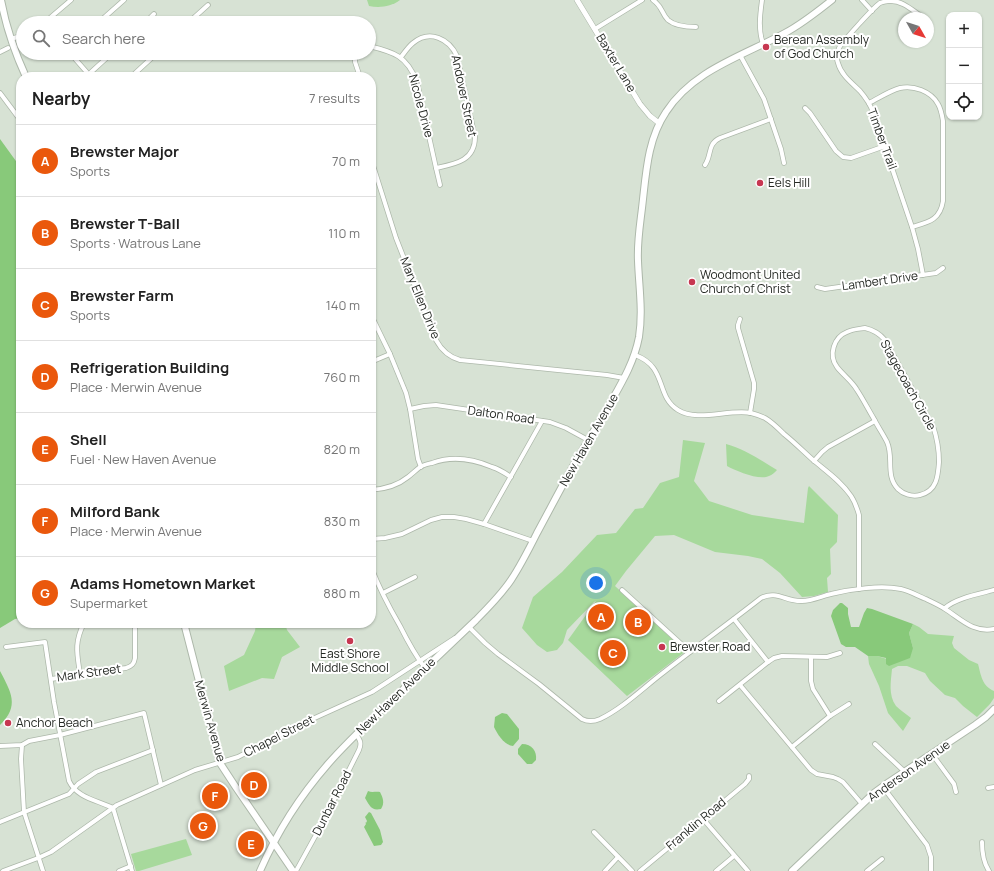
<!DOCTYPE html>
<html lang="en">
<head>
<meta charset="utf-8">
<style>
  body { margin:0; font-family:Manrope,sans-serif; background:#f2f2f2; color:#222 }
  .controls { position:absolute; right:12px; top:12px; display:grid; overflow:hidden; border-radius:8px; box-shadow:0 1px 3px #0004 }
  .controls button { width:36px; height:36px; display:grid; place-items:center; padding:0; border:0; border-bottom:1px solid #e0e0e0; background:#fff; color:#222; font:20px sans-serif }
  .compass { position:absolute; left:898px; top:12px; width:36px; height:36px; border-radius:50%; background:#fff; box-shadow:0 1px 3px #0004; rotate:129deg }
  .you { position:absolute; left:596px; top:583px; width:14px; height:14px; margin:-10px; border:3px solid #fff; border-radius:50%; background:#1a73e8; box-shadow:0 0 0 6px #1a73e833 }
  .badge { display:grid; place-items:center; width:26px; height:26px; border-radius:50%; background:#ea580c; color:#fff; font-size:13px; font-weight:700 }
  .pin { position:absolute; translate:-50% -50%; border:2px solid #fff; box-shadow:0 1px 4px #0006 }
  .list { margin:0; padding:0; list-style:none }
  h2 { display:flex; justify-content:space-between; align-items:center; height:52px; margin:0; padding:0 16px; font-size:17px }
  h2 small { font-size:13px; font-weight:400; color:#767676 }
  .list li { display:grid; grid-template-columns:26px 1fr auto; gap:12px; align-items:center; box-sizing:border-box; height:72px; padding:0 16px; border-top:1px solid #e0e0e0 }
  .list b { display:block; font-size:15px; white-space:nowrap }
  .list p { margin:0; font-size:13px; white-space:nowrap; color:#767676 }
  .list em { font-size:13px; font-style:normal; color:#767676 }
  .icon { flex:none; width:22px; height:22px; fill:none; stroke:currentColor; stroke-width:2; stroke-linecap:round; stroke-linejoin:round }
  .map { position:relative; flex:none; width:994px; height:871px; overflow:hidden }
  .search { position:absolute; background:#fff; box-shadow:0 1px 3px #0004; left:16px; top:16px; width:360px; height:44px; display:flex; align-items:center; gap:10px; box-sizing:border-box; padding:0 14px; border-radius:22px; color:#767676; font-size:15px }
  .panel { position:absolute; background:#fff; box-shadow:0 1px 3px #0004; left:16px; top:72px; width:360px; height:556px; border-radius:16px }
  .map>svg:first-child { display:block }
</style>
</head>
<body>
<div class="map">
<svg width="994" height="871" viewBox="0 0 994 871">
  <rect width="100%" height="100%" fill="#d7e2d4"/>
  <g fill="#a7d99c">
    <path d="M367 0H400C391 7 379 8 369 6Z"/>
    <polygon points="683,440 705,443 694,481 709,501 752,515 804,523 808,488 809,486 838,515 837,542 830,549 831,574 827,578 828,592 814,596 802,597 780,573 762,559 748,556 715,552 674,535 655,536 626,571 615,586 686,651 627,696 568,640 596,601 594,602 567,630 563,643 557,650 547,652 537,645 522,628 533,597 562,572 597,535 616,533 635,509 643,508 660,483 679,477"/>
    <path d="M726 444C744 449 761 460 777 470 775 472 772 475 769 476 760 481 736 471 727 466Z"/>
    <polygon points="256,623 285,623 287,630 300,647 282,657 274,679 262,678 229,691 224,666 244,655 255,631"/>
    <path d="M913 624 919 627 928 634 954 636 952 643 954 648 969 660 978 664C981 675 982 686 994 691V698L990 704 977 717 963 706 955 698 945 695 930 681 925 673 907 666H898L892 669C891 681 888 695 896 706 900 710 906 714 911 718L903 731 888 713 879 686 869 664 868 656H877L887 659 913 648 909 633Z"/>
    <polygon points="186,839 192,855 139,871 136,871 131,854"/>
  </g>
  <g fill="#88c97a">
    <polygon points="0,139 21,168 21,618 15,619 0,628"/>
    <polygon points="840,603 842,603 848,608 848,614 851,627 859,627 864,613 867,608 872,609 913,624 909,633 913,648 910,658 889,666 886,664 886,658 877,656 868,656 855,647 846,647 841,644 831,616 833,610"/>
    <path d="M0 671C11 692 20 706 0 725Z"/>
    <path d="M502 713 507 714 519 729V739L513 746C504 745 498 735 494 727L495 717Z"/>
    <path d="M522 744C532 744 537 751 536 760L532 764H527L518 754V749Z"/>
    <path d="M368 791C372 793 376 791 380 792 383 798 385 803 381 809 371 811 370 806 365 798Z"/>
    <polygon points="369,812 371,813 380,830 383,842 381,845 374,846 364,827 366,824 365,822 366,823 367,821 365,817"/>
  </g>
  <g fill="none" stroke-linecap="round" stroke-linejoin="round">
    <defs>
      <g id="minor">
        <path d="M653 0C663 7 661 13 668 20 675 26 687 27 696 27"/>
        <path d="M762 0C760 15 758 29 763 44"/>
        <polyline points="862,0 872,11"/>
        <path d="M922 18 921 16C911 9 901 0 889 1 886 1 883 2 880 3 873 8 843 41 839 48 837 53 836 58 838 63 841 75 852 83 860 91 866 98 870 104 873 112L912 227 918 249 923 275"/>
        <polyline points="44,23 71,0"/>
        <polyline points="98,23 124,0"/>
        <polyline points="145,23 154,14"/>
        <polyline points="188,23 208,5"/>
        <polyline points="595,29 642,0"/>
        <polyline points="11,39 23,35"/>
        <path d="M369 46C394 52 407 56 417 82L436 168"/>
        <polyline points="0,52 8,48"/>
        <polyline points="70,53 91,77"/>
        <polyline points="355,53 355,62 360,77"/>
        <polyline points="740,55 764,99 781,149 784,163"/>
        <path d="M401 57C405 52 408 47 413 43 430 29 449 39 457 56L475 137C475 161 455 164 436 168L440 185"/>
        <polyline points="89,74 112,53"/>
        <polyline points="131,77 157,53"/>
        <polyline points="0,93 21,121"/>
        <path d="M869 103C879 98 889 91 900 88 913 85 931 91 938 104 941 109 942 115 943 121V201C940 220 929 222 912 227"/>
        <polyline points="805,108 810,113 836,151 843,157 851,158 885,146"/>
        <path d="M371 159 396 238 436 340C442 351 449 357 460 360L607 375 624 378"/>
        <path d="M705 165C712 155 707 144 720 138L771 119"/>
        <polyline points="817,287 825,289 936,273 943,268"/>
        <polyline points="371,315 390,354 406,393 410,409 418,459 421,467"/>
        <polyline points="740,319 738,325 738,328 754,383 754,389 750,413"/>
        <path d="M865 328C874 330 879 333 885 340L933 426C937 438 939 449 939 462 938 476 937 491 920 495 912 497 903 494 898 489 885 476 894 457 887 442 883 434 878 427 874 419 868 409 863 399 857 390 852 381 843 375 837 367 828 355 834 337 847 332 853 329 859 329 865 328Z"/>
        <path d="M635 355C668 367 655 396 678 410 697 422 729 409 751 413 755 414 761 416 765 418 772 422 778 428 784 434 794 442 803 451 813 460 826 471 841 481 851 496 855 502 857 508 859 515V589"/>
        <polyline points="371,362 390,354"/>
        <polyline points="410,409 424,406 436,405 550,422 566,428 588,440"/>
        <polyline points="814,461 822,452 828,447 875,421"/>
        <path d="M371 490C385 489 397 486 408 477 412 474 416 470 420 467 423 465 428 464 432 463 451 456 473 459 492 467 499 469 505 473 511 477"/>
        <polyline points="484,524 542,421"/>
        <polyline points="371,539 385,538 402,534 431,520 442,517 454,517 466,519 484,524 533,541"/>
        <path d="M371 567C379 588 389 607 400 626 407 640 415 655 425 668"/>
        <polyline points="622,590 690,652"/>
        <polyline points="383,593 415,577"/>
        <path d="M945 608C956 598 979 594 994 590"/>
        <polyline points="734,619 768,662"/>
        <path d="M469 627 485 643 498 654 539 684 582 719C588 722 593 722 600 719 623 708 643 688 664 672 696 647 729 623 761 598 777 590 786 602 802 601 812 601 822 596 831 594 851 589 881 585 901 589 910 591 918 596 926 599 932 602 939 605 945 609 961 619 973 633 994 629"/>
        <path d="M6 647 45 642 54 702 69 781C77 798 97 800 113 808L132 871"/>
        <polyline points="811,657 811,681 813,689 830,716"/>
        <path d="M80 674C77 653 74 643 84 623"/>
        <path d="M51 679 126 668C132 666 134 664 135 658V623"/>
        <polyline points="740,685 811,770 817,774 833,777 838,779 843,782 862,804"/>
        <polyline points="719,701 768,662 774,658 782,656 827,657 840,653"/>
        <polyline points="875,744 905,772"/>
        <polyline points="22,745 21,759 24,812 43,871"/>
        <polyline points="0,746 22,745 29,741 60,735 144,713 161,785"/>
        <polyline points="792,747 830,716 849,704"/>
        <polyline points="932,754 954,784 956,792"/>
        <polyline points="883,787 927,845 931,857 931,871"/>
        <polyline points="988,788 994,787"/>
        <polyline points="703,819 748,871"/>
        <polyline points="0,822 69,794 78,784 96,772 153,750"/>
        <polyline points="594,832 632,871"/>
        <path d="M982 842C982 852 983 862 989 871"/>
        <polyline points="3,871 38,858 51,852 117,805 195,770 238,757 297,726 372,692 455,638"/>
        <polyline points="119,871 131,866"/>
        <path d="M296 871 323 822 359 750C362 743 360 740 356 734"/>
        <polyline points="605,871 618,857"/>
        <polyline points="640,871 745,784 749,779 749,776"/>
        <polyline points="716,871 734,856"/>
        <polyline points="867,871 882,859"/>
      </g>
      <polyline id="tertiary" points="577,0 640,104 650,116 659,123"/>
      <g id="secondary">
        <path d="M1 0C6 27 15 53 26 77"/>
        <polyline points="184,623 220,763 235,786 293,871"/>
        <path d="M260 871C277 832 300 796 328 764 348 741 370 721 392 700 420 673 448 647 476 620 488 608 501 595 511 580 521 565 529 549 537 533 550 509 563 484 577 459 587 442 598 424 608 407 621 384 634 363 639 337 643 311 639 287 638 261 637 243 640 225 642 208 646 175 647 140 666 112 693 70 743 56 785 33 802 24 817 12 832 0"/>
        <polyline points="792,871 874,793 889,782 975,725 986,717 994,709"/>
      </g>
    </defs>
    <use href="#minor" stroke="#adb8aa" stroke-width="5.5"/>
    <use href="#tertiary" stroke="#adb8aa" stroke-width="6"/>
    <use href="#secondary" stroke="#adb8aa" stroke-width="8"/>
    <use href="#minor" stroke="#fff" stroke-width="4"/>
    <use href="#tertiary" stroke="#fff" stroke-width="5"/>
    <use href="#secondary" stroke="#fff" stroke-width="6"/>
  </g>
  <g fill="#c73751" stroke="#fff" stroke-width="1.5">
    <circle cx="766" cy="47" r="4"/>
    <circle cx="760" cy="183" r="4"/>
    <circle cx="692" cy="282" r="4"/>
    <circle cx="350" cy="641" r="4"/>
    <circle cx="662" cy="647" r="4"/>
    <circle cx="8" cy="723" r="4"/>
  </g>
  <g text-anchor="middle" stroke-width="4" stroke-linejoin="round" paint-order="stroke">
    <g font-size="12" fill="#252924" stroke="#fff" text-anchor="start">
      <text x="774" y="44">Berean Assembly<tspan x="774" dy="14">of God Church</tspan></text>
      <text x="768" y="187">Eels Hill</text>
      <text x="700" y="279">Woodmont United<tspan x="700" dy="14">Church of Christ</tspan></text>
      <text x="670" y="651">Brewster Road</text>
      <text x="350" y="658" text-anchor="middle">East Shore<tspan x="350" dy="14">Middle School</tspan></text>
      <text x="16" y="727">Anchor Beach</text>
    </g>
    <g font-size="12" fill="#252924" stroke="#fff">
      <text transform="translate(616 63) rotate(59)" y="4">Baxter Lane</text>
      <text transform="translate(464 96) rotate(78)" y="4">Andover Street</text>
      <text transform="translate(421 106) rotate(75)" y="4">Nicole Drive</text>
      <text transform="translate(882 139) rotate(70)" y="4">Timber Trail</text>
      <text transform="translate(880 281) rotate(-8)" y="4">Lambert Drive</text>
      <text transform="translate(420 298) rotate(68)" y="4">Mary Ellen Drive</text>
      <text transform="translate(908 385) rotate(61)" y="4">Stagecoach Circle</text>
      <text transform="translate(501 415) rotate(8)" y="4">Dalton Road</text>
      <text transform="translate(589 440) rotate(-60)" y="4">New Haven Avenue</text>
      <text transform="translate(89 673) rotate(-8)" y="4">Mark Street</text>
      <text transform="translate(396 696) rotate(-44)" y="4">New Haven Avenue</text>
      <text transform="translate(210 721) rotate(74)" y="4">Merwin Avenue</text>
      <text transform="translate(279 736) rotate(-27)" y="4">Chapel Street</text>
      <text transform="translate(909 771) rotate(-35)" y="4">Anderson Avenue</text>
      <text transform="translate(332 803) rotate(-63)" y="4">Dunbar Road</text>
      <text transform="translate(696 824) rotate(-40)" y="4">Franklin Road</text>
    </g>
  </g>
</svg>
<div class="controls">
<button>+</button>
<button>−</button>
<button><svg class="icon" aria-label="locate" viewBox="0 0 24 24"><circle cx="12" cy="12" r="6"/><path d="M12 2v4M12 18v4M2 12h4M18 12h4"/></svg></button>
</div>
<svg class="compass" viewBox="-18 -18 36 36"><path d="M0-13l5 13h-10z" fill="#e53935"/><path d="M0 13l5-13h-10z" fill="#767676"/></svg>
<div class="you"></div>
<div class="pin badge" style="left:601px;top:617px">A</div>
<div class="pin badge" style="left:638px;top:622px">B</div>
<div class="pin badge" style="left:613px;top:653px">C</div>
<div class="pin badge" style="left:254px;top:785px">D</div>
<div class="pin badge" style="left:251px;top:844px">E</div>
<div class="pin badge" style="left:215px;top:796px">F</div>
<div class="pin badge" style="left:203px;top:826px">G</div>
<div class="search"><svg class="icon" aria-label="search" viewBox="0 0 24 24"><circle cx="10" cy="10" r="6"/><path d="M15 15l6 6"/></svg>Search here</div>
<section class="panel">
<h2>Nearby<small>7 results</small></h2>
<ul class="list">
<li><span class="badge">A</span><div><b>Brewster Major</b><p>Sports</p></div><em>70 m</em></li>
<li><span class="badge">B</span><div><b>Brewster T-Ball</b><p>Sports · Watrous Lane</p></div><em>110 m</em></li>
<li><span class="badge">C</span><div><b>Brewster Farm</b><p>Sports</p></div><em>140 m</em></li>
<li><span class="badge">D</span><div><b>Refrigeration Building</b><p>Place · Merwin Avenue</p></div><em>760 m</em></li>
<li><span class="badge">E</span><div><b>Shell</b><p>Fuel · New Haven Avenue</p></div><em>820 m</em></li>
<li><span class="badge">F</span><div><b>Milford Bank</b><p>Place · Merwin Avenue</p></div><em>830 m</em></li>
<li><span class="badge">G</span><div><b>Adams Hometown Market</b><p>Supermarket</p></div><em>880 m</em></li>
</ul>
</section>
</div>
</body>
</html>
